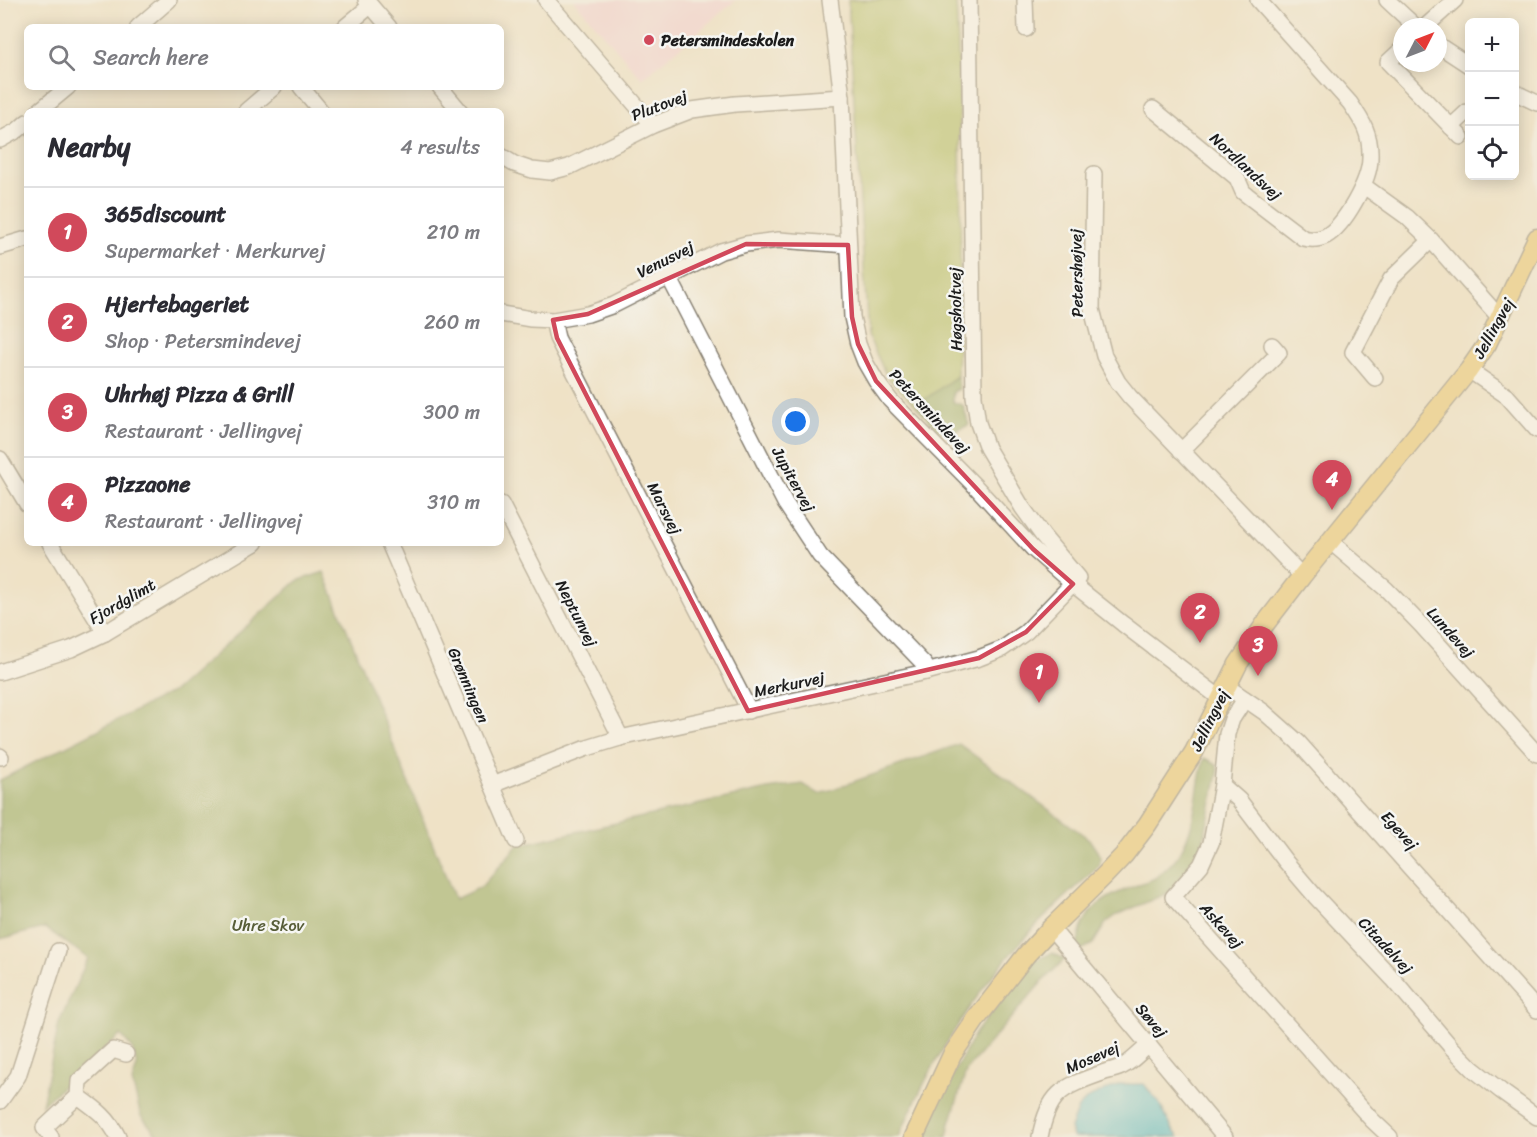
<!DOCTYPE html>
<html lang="en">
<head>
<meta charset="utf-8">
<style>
  body { margin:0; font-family:Sriracha,sans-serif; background:#f7f7f7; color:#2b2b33 }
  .controls { position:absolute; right:18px; top:18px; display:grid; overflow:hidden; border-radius:9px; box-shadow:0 3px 15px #0003 }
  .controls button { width:54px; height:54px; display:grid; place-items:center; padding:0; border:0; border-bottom:2px solid #e1e1e2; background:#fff; color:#2b2b33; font:30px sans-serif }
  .compass { position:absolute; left:1393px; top:18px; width:54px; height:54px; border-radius:50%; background:#fff; box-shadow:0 3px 15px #0003; rotate:48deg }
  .you { position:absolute; left:796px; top:422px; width:21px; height:21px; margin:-15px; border:4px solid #fff; border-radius:50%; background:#1a73e8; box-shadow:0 0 0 9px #1a73e833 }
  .badge { display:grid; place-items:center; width:39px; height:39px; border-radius:50%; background:#d1495b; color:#fff; font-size:20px; font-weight:700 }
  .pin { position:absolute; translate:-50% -50px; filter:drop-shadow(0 2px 3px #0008) }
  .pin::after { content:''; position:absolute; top:32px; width:21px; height:18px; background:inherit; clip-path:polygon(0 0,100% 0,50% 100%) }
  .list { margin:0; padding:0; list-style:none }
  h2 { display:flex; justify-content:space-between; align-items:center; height:78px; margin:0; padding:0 24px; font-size:26px }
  h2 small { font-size:20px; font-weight:400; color:#7c7c81 }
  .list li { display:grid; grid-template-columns:39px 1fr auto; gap:18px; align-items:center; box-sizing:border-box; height:90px; padding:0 24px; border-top:2px solid #e1e1e2 }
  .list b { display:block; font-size:22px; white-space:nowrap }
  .list p { margin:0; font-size:20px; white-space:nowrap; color:#7c7c81 }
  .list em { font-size:20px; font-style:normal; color:#7c7c81 }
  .icon { flex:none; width:33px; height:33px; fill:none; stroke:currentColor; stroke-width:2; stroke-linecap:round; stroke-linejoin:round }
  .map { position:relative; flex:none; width:1537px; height:1137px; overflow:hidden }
  .search { position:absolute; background:#fff; box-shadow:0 3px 15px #0003; left:24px; top:24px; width:480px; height:66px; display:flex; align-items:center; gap:15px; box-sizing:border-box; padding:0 21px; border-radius:9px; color:#7c7c81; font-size:22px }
  .panel { position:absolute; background:#fff; box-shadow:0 3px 15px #0003; left:24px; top:108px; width:480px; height:438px; border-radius:9px }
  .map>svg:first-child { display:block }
</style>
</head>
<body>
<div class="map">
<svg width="1537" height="1137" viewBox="0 0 1537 1137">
  <rect width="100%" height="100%" fill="#f6f6f2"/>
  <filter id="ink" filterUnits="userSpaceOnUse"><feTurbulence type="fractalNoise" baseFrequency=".0167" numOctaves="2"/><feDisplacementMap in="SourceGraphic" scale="12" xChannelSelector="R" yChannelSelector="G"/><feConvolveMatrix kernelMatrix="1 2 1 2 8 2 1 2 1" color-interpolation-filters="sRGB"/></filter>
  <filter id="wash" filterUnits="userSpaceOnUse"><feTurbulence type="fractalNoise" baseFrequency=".008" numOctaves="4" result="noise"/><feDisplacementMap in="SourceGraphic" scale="24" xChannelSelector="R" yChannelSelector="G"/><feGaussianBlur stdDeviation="1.35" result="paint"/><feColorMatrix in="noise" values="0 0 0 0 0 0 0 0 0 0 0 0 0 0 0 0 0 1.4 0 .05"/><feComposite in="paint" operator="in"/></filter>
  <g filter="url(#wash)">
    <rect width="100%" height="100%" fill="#efe2c6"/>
    <polygon fill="#f6cfd8" points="574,0 736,0 642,79"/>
    <path fill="#aebd60" stroke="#656c3e" stroke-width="1.5" d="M848 0H956C962 125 962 251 957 376L916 406 887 377 868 336Z"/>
    <g fill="#8aa456" stroke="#536039" stroke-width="1.5">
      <polygon points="957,376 959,389 953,392 953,402 963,405 969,425 953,432 938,431 916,406"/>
      <path d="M324 572 455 899 481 887 518 845 767 789 803 784 819 794 959 744 1089 839 1101 857 1099 866C1076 888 1051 909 1029 933 973 993 931 1062 899 1137H159L141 1116 132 1082 137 1066 132 1048 121 1035 42 1105 59 1023 88 958 45 928 0 939V780L174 691 297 581Z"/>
      <path d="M1204 758 1217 764 1218 774 1201 853 1168 893 1117 915 1106 923 1093 944 1081 950 1077 946C1079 939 1080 931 1083 924 1093 902 1116 893 1137 885 1143 882 1150 881 1155 878 1160 874 1167 868 1172 863 1198 834 1194 793 1204 758Z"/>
      <polygon points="1052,953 1065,959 1041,983 967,1069 950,1123 947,1137 925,1137 937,1103 976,1032 1030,962"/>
    </g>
    <polygon fill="#52bdcd" stroke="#376c74" stroke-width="1.5" points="1120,1084 1144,1084 1159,1103 1173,1130 1179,1137 1072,1137 1070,1128 1078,1108 1088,1098"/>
  </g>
  <g filter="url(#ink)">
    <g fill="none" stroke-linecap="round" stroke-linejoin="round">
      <defs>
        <g id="minor">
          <polyline points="366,0 389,27"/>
          <polyline points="546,0 653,125"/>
          <polyline points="830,0 842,97 852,317 858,344 865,362 876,381 890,400 976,487 1033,549 1073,584 1123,624 1220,698"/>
          <polyline points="1025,0 1026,29"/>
          <polyline points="1387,0 1416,27"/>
          <polyline points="138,27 169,0"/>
          <polyline points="345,27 370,6"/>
          <polyline points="1425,27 1455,0"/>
          <polyline points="1438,45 1470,66"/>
          <polyline points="1402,49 1388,62 1461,137"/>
          <polyline points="301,87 321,111"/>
          <polyline points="440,87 460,111"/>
          <polyline points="1514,92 1537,103"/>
          <path d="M1153 109 1237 178 1243 192 1303 238C1311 240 1318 240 1326 236 1345 225 1370 180 1370 158 1371 134 1363 122 1350 103L1258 0"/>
          <polyline points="39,111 68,87"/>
          <polyline points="246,111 274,87"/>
          <polyline points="1451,127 1467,112"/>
          <polyline points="0,140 18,130 27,122"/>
          <polyline points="501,156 514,164 532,170 550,172 569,167 653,125 692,110 735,104 842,97"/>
          <polyline points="1094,174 1092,309 1104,356 1118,382 1130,397 1302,576"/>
          <polyline points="1364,186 1407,217 1431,240 1500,318"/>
          <polyline points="0,247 27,239"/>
          <polyline points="669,277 785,503 820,556 925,665 926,672"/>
          <polyline points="501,314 531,319 553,320 588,314 614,305 721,251 746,244 779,240 848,245"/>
          <polyline points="553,320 557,338 746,704 748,711"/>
          <polyline points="1469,370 1507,396 1537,430"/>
          <polyline points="1375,378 1353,352 1391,279 1431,240"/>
          <polyline points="1181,451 1279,353 1272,345"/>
          <polyline points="0,459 27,504"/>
          <polyline points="501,504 618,732 620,738"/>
          <polyline points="1331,542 1386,589 1421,625 1537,754"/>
          <polyline points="50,543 105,633"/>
          <polyline points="389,543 516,841"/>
          <polyline points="0,672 71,649 105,633 255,543"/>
          <polyline points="1226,686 1264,712 1298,742 1537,1010"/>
          <polyline points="1245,699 1232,719 1227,734 1222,785 1211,843 1201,865 1173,897 1372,1120 1390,1137"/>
          <polyline points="0,756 1,757"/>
          <polyline points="492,785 584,749 620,738 926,672 979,658 1002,649 1026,632 1078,578 1043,536 1022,507 987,448 978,423 974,396 969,0"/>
          <polyline points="1222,785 1239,800 1286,862 1315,896 1393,979 1452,1048 1473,1069 1501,1091 1537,1117"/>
          <polyline points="1051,928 1225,1137"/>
          <path d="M78 1096C96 1109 108 1117 118 1137"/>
          <polyline points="0,1101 18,1076 58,951"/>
          <polyline points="51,1137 44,1128 78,1096 79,1081 113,1050 126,1054"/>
          <path d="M1040 1137C1049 1090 1064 1087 1105 1072 1111 1070 1118 1069 1123 1066 1133 1061 1141 1051 1149 1045"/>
        </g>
        <polyline id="major" points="914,1137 952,1055 977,1018 1026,955 1051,928 1104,876 1124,855 1147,825 1194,752 1238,664 1265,624 1302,576 1469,370 1487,344 1537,238"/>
      </defs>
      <use href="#minor" stroke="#867f71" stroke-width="18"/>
      <use href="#major" stroke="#867f71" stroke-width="21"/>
      <use href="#minor" stroke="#fff" stroke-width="15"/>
      <use href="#major" stroke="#ecc669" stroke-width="18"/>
    </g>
  </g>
  <path d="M0 0H1537V1137H0ZM746 244 848 245 852 317 858 344 876 381 1033 549 1073 584 1026 632 979 658 748 711 557 338 553 320 588 314Z" fill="#efe2c6" fill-opacity=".55" fill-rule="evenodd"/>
  <path fill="none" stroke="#d1495b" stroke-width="4.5" stroke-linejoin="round" d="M746 244 848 245 852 317 858 344 876 381 1033 549 1073 584 1026 632 979 658 748 711 557 338 553 320 588 314Z"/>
  <circle fill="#d1495b" stroke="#f6f6f2" stroke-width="2" cx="649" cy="40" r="6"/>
  <g text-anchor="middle" stroke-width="5" stroke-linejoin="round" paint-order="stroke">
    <g font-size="16" font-weight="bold" fill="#1c1c1c" stroke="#f6f6f2" text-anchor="start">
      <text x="661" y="46">Petersmindeskolen</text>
    </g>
    <g font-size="16" fill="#1c1c1c" stroke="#f6f6f2">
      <text transform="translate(659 105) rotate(-21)" y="6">Plutovej</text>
      <text transform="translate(1246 166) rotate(43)" y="6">Nordlandsvej</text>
      <text transform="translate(665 259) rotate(-27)" y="6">Venusvej</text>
      <text transform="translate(1076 273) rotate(-91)" y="6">Petershøjvej</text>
      <text transform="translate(955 309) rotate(-91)" y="6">Høgsholtvej</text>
      <text transform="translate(1493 328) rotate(-61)" y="6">Jellingvej</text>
      <text transform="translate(930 411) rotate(47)" y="6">Petersmindevej</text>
      <text transform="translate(794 479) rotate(61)" y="6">Jupitervej</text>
      <text transform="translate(665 508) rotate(63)" y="6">Marsvej</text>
      <text transform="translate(122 601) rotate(-30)" y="6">Fjordglimt</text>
      <text transform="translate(577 613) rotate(63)" y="6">Neptunvej</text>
      <text transform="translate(1451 632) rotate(48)" y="6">Lundevej</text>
      <text transform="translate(789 684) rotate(-12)" y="6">Merkurvej</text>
      <text transform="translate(469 685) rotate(67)" y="6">Grønningen</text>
      <text transform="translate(1209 720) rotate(-64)" y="6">Jellingvej</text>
      <text transform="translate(1400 830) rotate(48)" y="6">Egevej</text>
      <text transform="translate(1222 925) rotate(48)" y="6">Askevej</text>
      <text transform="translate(1386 945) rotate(47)" y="6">Citadelvej</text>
      <text transform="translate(1152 1020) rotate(50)" y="6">Søvej</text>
      <text transform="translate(1092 1057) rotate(-24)" y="6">Mosevej</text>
    </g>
    <g font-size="16" fill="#565c37" stroke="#f6f6f2">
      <text x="268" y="931">Uhre Skov</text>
    </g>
  </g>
</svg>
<div class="controls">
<button>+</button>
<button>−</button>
<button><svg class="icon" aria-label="locate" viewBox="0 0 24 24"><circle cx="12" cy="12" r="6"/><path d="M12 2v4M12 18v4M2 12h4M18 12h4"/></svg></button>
</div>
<svg class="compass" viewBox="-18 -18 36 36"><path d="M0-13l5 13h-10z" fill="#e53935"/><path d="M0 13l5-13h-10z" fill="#7c7c81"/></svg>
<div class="you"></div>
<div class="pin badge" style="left:1039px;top:703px">1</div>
<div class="pin badge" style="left:1200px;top:643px">2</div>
<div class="pin badge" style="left:1258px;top:676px">3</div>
<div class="pin badge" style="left:1332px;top:510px">4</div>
<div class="search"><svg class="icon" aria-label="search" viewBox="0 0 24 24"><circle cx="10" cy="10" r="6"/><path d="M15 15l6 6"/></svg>Search here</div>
<section class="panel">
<h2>Nearby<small>4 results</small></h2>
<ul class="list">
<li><span class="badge">1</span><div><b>365discount</b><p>Supermarket · Merkurvej</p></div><em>210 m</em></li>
<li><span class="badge">2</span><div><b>Hjertebageriet</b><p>Shop · Petersmindevej</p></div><em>260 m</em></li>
<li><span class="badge">3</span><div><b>Uhrhøj Pizza &amp; Grill</b><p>Restaurant · Jellingvej</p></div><em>300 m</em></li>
<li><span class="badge">4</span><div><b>Pizzaone</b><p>Restaurant · Jellingvej</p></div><em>310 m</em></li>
</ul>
</section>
</div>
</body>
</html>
